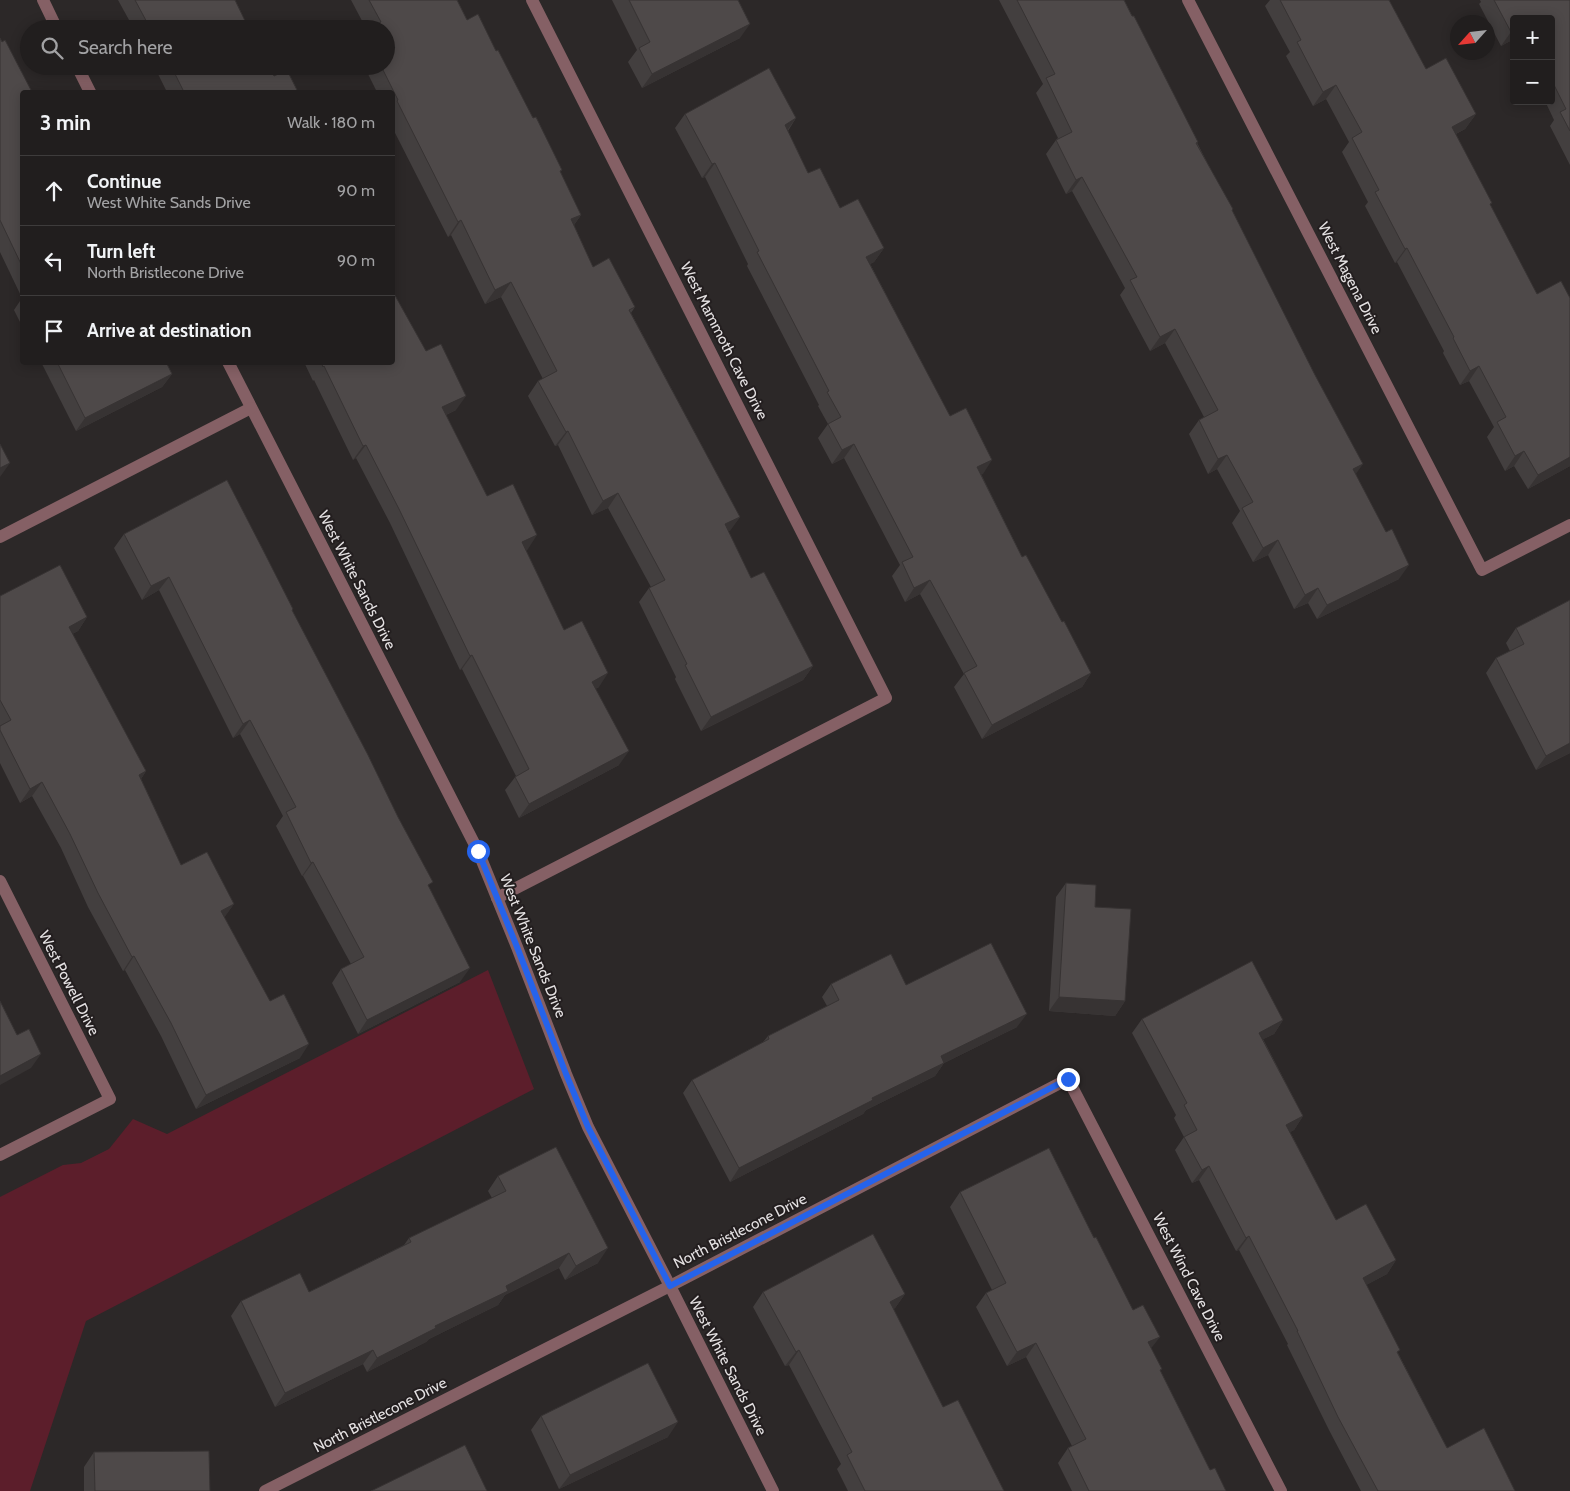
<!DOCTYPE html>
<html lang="en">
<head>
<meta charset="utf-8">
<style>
  body { margin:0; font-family:Cabin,sans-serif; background:#2d2b2b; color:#f1f3f6 }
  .controls { position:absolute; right:15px; top:15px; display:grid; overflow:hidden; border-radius:5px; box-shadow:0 2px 12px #0003 }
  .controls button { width:45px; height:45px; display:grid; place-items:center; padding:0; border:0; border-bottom:1px solid #3e3c3c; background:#211e1e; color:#f1f3f6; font:25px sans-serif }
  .compass { position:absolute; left:1450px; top:15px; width:45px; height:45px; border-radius:50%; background:#211e1e; box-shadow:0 2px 12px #0003; rotate:243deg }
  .stop { position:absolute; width:15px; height:15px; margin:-11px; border:4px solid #2563eb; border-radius:50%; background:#fff }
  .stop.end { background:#2563eb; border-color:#fff; box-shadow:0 1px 5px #0008 }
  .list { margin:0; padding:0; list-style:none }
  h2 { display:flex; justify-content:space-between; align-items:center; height:65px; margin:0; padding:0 20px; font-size:21px }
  h2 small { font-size:16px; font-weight:400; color:#a2a2a4 }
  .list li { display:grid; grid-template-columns:32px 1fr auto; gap:15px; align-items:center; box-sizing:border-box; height:70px; padding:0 20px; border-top:1px solid #3e3c3c }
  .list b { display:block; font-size:19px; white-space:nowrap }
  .list p { margin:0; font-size:16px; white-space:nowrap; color:#a2a2a4 }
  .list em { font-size:16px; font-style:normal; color:#a2a2a4 }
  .icon { flex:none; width:28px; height:28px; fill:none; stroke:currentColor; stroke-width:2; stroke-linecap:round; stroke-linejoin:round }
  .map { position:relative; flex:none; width:1570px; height:1491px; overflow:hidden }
  .search { position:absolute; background:#211e1e; box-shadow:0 2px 12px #0003; left:20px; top:20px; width:375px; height:55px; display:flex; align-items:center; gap:12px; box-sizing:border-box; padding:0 18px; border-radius:28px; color:#a2a2a4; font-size:19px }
  .panel { position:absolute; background:#211e1e; box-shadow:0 2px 12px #0003; left:20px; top:90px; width:375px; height:275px; border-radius:5px }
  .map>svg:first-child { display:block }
</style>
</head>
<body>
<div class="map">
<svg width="1570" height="1491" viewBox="0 0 1570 1491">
  <rect width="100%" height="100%" fill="#2c2828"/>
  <polygon fill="#5c1e2b" points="488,970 534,1089 86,1321 30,1491 0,1491 0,1197 63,1165 81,1163 109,1149 133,1119 167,1134"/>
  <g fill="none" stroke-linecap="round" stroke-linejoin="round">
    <g stroke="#856065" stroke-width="12">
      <polyline points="43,0 57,29"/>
      <polyline points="1188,0 1482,570 1570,525"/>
      <polyline points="77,66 90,92"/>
      <polyline points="228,362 478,851 517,947 566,1074 588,1127 670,1286 773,1491"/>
      <polyline points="0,537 251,408"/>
      <polyline points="0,881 110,1099 0,1155"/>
      <polyline points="497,898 886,698 532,0"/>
      <polyline points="265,1491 670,1286 1068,1079 1281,1491"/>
    </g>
  </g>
  <g fill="#433f3f">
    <polygon points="118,0 235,0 249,29 134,29"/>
    <polygon points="351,0 457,0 467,20 496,51 562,170 560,172 581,215 574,225 593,267 635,307 631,313 740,517 728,532 751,578 813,666 803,680 701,731 675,679 676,677 639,602 649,588 651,587 608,508 592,515 558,445 555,446 528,396 538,381 543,379 501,297 485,304 451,235 448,237 392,127 392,92 377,92 364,66 386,66"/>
    <polygon points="612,0 738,0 740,38 642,88 628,62 637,50"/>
    <polygon points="999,0 1124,0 1232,211 1356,474 1399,579 1317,619 1308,603 1294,609 1268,555 1253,562 1232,523 1240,511 1217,469 1208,474 1189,434 1199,420 1204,417 1165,343 1150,351 1120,295 1125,288 1072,191 1066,194 1046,154 1056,140 1058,138 1036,93 1043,84"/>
    <polygon points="1270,0 1389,0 1426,69 1476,114 1465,129 1456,134 1490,205 1570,466 1528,489 1514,466 1505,471 1487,437 1494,427 1469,381 1460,385 1443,353 1444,351 1397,262 1395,263 1365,206 1368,202 1342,152 1349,142 1326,99 1313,106 1286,56 1290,52 1265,6"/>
    <polygon points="1480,0 1570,0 1570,165 1550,126 1554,120 1545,101 1551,101 1551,19 1514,19 1514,39 1501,46 1479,4 1481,2"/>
    <polygon points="0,38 32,92 22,92 22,298 0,252"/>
    <polygon points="154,66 268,66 274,76 298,92 167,92"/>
    <polygon points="685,114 796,118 788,131 808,173 840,208 884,248 874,262 870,264 950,416 983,474 981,474 1022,557 1091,673 1082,687 982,739 954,687 964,674 920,594 905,602 892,576 900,565 844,458 832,464 818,438 828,424 818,406 819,405 747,266 748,264 705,177 702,178 675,128"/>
    <polygon points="22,298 22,326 14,310"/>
    <polygon points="41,362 166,362 172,374 162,387 76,431"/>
    <polygon points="304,362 392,362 456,410 446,415 487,496 528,549 526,550 564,630 599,687 595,689 619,765 519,818 505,790 516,776 462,669 460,670 390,523 356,458 353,460 314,380 313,381"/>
    <polygon points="124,534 293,609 292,611 429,888 460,982 358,1034 332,983 341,969 351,964 303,876 302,876 276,826 283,816 240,734 233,738 159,590 142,600 114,548"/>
    <polygon points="0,596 87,617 78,631 72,634 146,771 141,779 181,865 234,904 224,917 300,1058 196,1109 161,1036 125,970 123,971 88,907 61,848 32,796 20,803 0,763"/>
    <polygon points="1570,600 1570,753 1536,770 1486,673 1496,658 1510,651 1506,643 1516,628"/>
    <polygon points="1066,883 1095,907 1125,1001 1115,1016 1049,1011 1056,897"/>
    <polygon points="831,984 906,985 1017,1027 944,1063 935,1076 866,1110 863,1114 730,1182 683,1093 692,1080 763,1042 768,1036 827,1006 822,997"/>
    <polygon points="1142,1019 1283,1020 1274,1034 1263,1039 1303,1116 1294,1130 1290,1132 1336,1220 1396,1260 1387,1274 1366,1285 1398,1353 1447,1448 1515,1491 1361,1491 1329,1430 1287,1345 1288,1344 1239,1250 1236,1251 1199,1180 1192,1183 1175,1150 1184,1137 1174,1118 1176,1115 1132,1033"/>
    <polygon points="498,1176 598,1263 565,1280 559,1268 505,1295 498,1305 429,1339 426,1342 367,1372 363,1364 275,1407 231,1316 241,1301 309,1292 404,1245 409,1238 492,1198 488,1191"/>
    <polygon points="960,1192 1094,1238 1151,1348 1160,1372 1210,1470 1226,1491 1072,1491 1058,1463 1068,1448 1072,1446 1026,1357 1007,1366 976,1307 986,1293 992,1290 950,1207"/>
    <polygon points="763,1292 905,1294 895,1308 893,1309 943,1407 996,1475 1004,1491 848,1491 837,1469 841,1464 789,1365 785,1366 753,1307"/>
    <polygon points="541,1416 668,1437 559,1489 531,1430"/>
    <polygon points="94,1452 210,1491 84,1491 84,1467"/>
  </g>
  <g fill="#373333">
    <polygon points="750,24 740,38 642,88 652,74"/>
    <polygon points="1514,30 1514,39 1501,46 1511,32"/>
    <polygon points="1336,85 1326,99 1313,106 1323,92"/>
    <polygon points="1476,114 1465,129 1442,141 1452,127"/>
    <polygon points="796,118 786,132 785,125"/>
    <polygon points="715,163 705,177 702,178 712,164"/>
    <polygon points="1082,177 1072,191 1066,194 1076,180"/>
    <polygon points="581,215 571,229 571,219"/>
    <polygon points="461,220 451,235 448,237 458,222"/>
    <polygon points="884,248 874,262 856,271 866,257"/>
    <polygon points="1407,248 1397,262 1395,263 1405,249"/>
    <polygon points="511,282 501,297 485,304 495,290"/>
    <polygon points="1175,329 1165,343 1150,351 1160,337"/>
    <polygon points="1479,366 1469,381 1460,385 1470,371"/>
    <polygon points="172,374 162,387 76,431 85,418"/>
    <polygon points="466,396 456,410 433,421 442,407"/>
    <polygon points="568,431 558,445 555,446 566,432"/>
    <polygon points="854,444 844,458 832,464 842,450"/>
    <polygon points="366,445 356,458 353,460 363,446"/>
    <polygon points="1524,451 1514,466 1505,471 1515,456"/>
    <polygon points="1227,455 1217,469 1208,474 1218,459"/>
    <polygon points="1570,457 1570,466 1528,489 1538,475"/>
    <polygon points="992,460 983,474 968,481 977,467"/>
    <polygon points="10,463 0,477 0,468"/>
    <polygon points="1363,464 1353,478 1353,469"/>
    <polygon points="618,493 608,508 592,515 603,501"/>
    <polygon points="740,517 730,531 715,539 725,524"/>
    <polygon points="537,535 528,549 513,556 522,542"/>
    <polygon points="1278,540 1268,555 1253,562 1263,548"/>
    <polygon points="1409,565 1399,579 1317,619 1327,605"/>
    <polygon points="169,577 159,590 142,600 151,586"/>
    <polygon points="930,580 920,594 905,602 914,588"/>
    <polygon points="1318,588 1308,603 1294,609 1305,595"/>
    <polygon points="87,617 78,631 59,641 69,627"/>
    <polygon points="472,655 462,669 460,670 470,656"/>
    <polygon points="813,666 803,680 701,731 711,717"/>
    <polygon points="608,673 599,687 582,695 592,682"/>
    <polygon points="1091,673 1082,687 982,739 992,725"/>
    <polygon points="250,720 240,734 233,738 243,724"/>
    <polygon points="1570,743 1570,753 1536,770 1546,756"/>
    <polygon points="629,751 619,765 519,818 529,804"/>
    <polygon points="146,771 137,785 139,775"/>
    <polygon points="42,782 32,796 20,803 30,789"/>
    <polygon points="313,862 303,876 302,876 311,863"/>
    <polygon points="234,904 224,918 221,911"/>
    <polygon points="134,956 125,970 123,971 132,957"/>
    <polygon points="470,968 460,982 358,1034 367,1020"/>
    <polygon points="1059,997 1125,1001 1115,1016 1049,1011"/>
    <polygon points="1027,1014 1017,1027 944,1063 935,1076 866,1110 863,1114 730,1182 739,1168 872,1098 941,1056"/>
    <polygon points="1283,1020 1274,1034 1250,1046 1259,1033"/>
    <polygon points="309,1044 300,1058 196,1109 206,1095"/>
    <polygon points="41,1054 31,1068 0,1085 0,1076"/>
    <polygon points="1303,1116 1294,1130 1277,1139 1286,1125"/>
    <polygon points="1209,1166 1199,1180 1192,1183 1202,1170"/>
    <polygon points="1249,1236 1239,1250 1236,1251 1246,1238"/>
    <polygon points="608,1248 598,1263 565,1280 576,1266"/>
    <polygon points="569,1253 559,1268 505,1295 498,1305 429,1339 426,1342 367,1372 377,1358 435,1326 506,1286"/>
    <polygon points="1396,1260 1387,1274 1353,1292 1363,1278"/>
    <polygon points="905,1294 895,1308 880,1316 890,1302"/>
    <polygon points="1160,1337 1149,1351 1148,1342"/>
    <polygon points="1036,1343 1026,1357 1007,1366 1017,1352"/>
    <polygon points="373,1350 363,1364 275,1407 285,1393"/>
    <polygon points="799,1350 789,1365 785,1366 796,1352"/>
    <polygon points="678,1422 668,1437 559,1489 570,1475"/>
  </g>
  <g fill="#4e4949" stroke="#373333">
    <polygon points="135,0 235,0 249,29 152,29 151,27 150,28"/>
    <polygon points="369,0 457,0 467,20 478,14 496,51 498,50 533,118 536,117 562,170 560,171 581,215 571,219 593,267 609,258 635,307 629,310 740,517 725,524 751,578 764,572 813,666 711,717 685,665 687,664 649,588 665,580 618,493 603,501 568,431 566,432 538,381 557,371 511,282 495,290 461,220 458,222 397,101 398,100 381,66 386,66 386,29 367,29 381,22"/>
    <polygon points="629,0 738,0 750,24 652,74 639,48 650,42"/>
    <polygon points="1017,0 1124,0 1132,16 1134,16 1198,142 1196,143 1233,209 1232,210 1315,375 1363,464 1353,469 1386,532 1392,529 1409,565 1327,605 1318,588 1305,595 1278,540 1263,548 1242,508 1253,502 1227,455 1218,459 1199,420 1218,410 1175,329 1160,337 1130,280 1137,277 1082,177 1076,180 1056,140 1072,132 1046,78 1055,74"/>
    <polygon points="1280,0 1389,0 1426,69 1446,58 1476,114 1452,127 1492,203 1490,204 1537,294 1561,281 1570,298 1570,457 1538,475 1524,451 1515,456 1497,422 1506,417 1479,366 1470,371 1453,338 1454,337 1407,248 1405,249 1375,192 1379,190 1352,138 1362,132 1336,85 1323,92 1297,42 1301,40"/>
    <polygon points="1494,0 1570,0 1570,131 1560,112 1566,109 1551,79 1551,19 1514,19 1514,30 1511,32"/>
    <polygon points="0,38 2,42 5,40 32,92 22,92 22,266 0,220"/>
    <polygon points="171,66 268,66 274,76 287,70 298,92 184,92"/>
    <polygon points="769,68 796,118 785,125 808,173 820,168 840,208 858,199 884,248 866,257 950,416 966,408 992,460 977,467 1022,557 1026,555 1062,622 1064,621 1091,673 992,725 964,673 977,666 930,580 914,588 902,562 913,557 854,444 842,450 828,424 841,417 827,392 829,391 757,252 759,251 715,163 712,164 685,114"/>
    <polygon points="392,290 426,351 441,344 466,396 442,407 487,496 513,484 537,535 522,542 564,630 582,621 608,673 592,682 629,751 529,804 515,777 529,769 472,655 470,656 399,509 366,445 363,446 324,366 323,367 321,362 392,362"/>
    <polygon points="57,362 166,362 172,374 85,418"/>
    <polygon points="0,444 10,463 0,468"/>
    <polygon points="227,480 261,546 293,609 292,610 368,755 398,817 433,882 428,885 470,968 367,1020 341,969 364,957 313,862 311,863 286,812 296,807 250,720 243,724 169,577 151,586 124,534"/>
    <polygon points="60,565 87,617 69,627 146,771 139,775 181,865 207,852 234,904 221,911 270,1001 284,994 309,1044 206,1095 171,1023 134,956 132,957 98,893 70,834 42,782 30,789 0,730 0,726 11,720 0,700 0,596"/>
    <polygon points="1570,600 1570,743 1546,756 1496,658 1524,644 1516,628"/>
    <polygon points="1066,883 1096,885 1095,907 1131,909 1125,1001 1059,997"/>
    <polygon points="991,943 1027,1014 941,1056 944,1063 872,1098 873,1100 739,1168 692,1080 769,1039 768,1036 839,1000 831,984 891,954 906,985"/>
    <polygon points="1252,961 1283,1020 1259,1033 1303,1116 1286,1125 1336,1220 1366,1204 1396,1260 1363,1278 1400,1350 1397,1352 1447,1448 1484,1428 1515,1491 1378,1491 1338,1417 1297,1331 1298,1331 1249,1236 1246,1238 1209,1166 1202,1170 1184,1137 1197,1130 1184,1105 1187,1103 1142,1019"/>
    <polygon points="0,1001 17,1035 29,1029 41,1054 0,1076"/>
    <polygon points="556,1147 608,1248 576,1266 569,1253 506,1286 508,1291 435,1326 436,1328 377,1358 373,1350 285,1393 241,1301 300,1273 309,1292 411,1242 409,1238 506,1191 498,1176"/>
    <polygon points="1049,1148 1094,1238 1096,1237 1133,1310 1143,1305 1160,1337 1148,1342 1162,1369 1160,1370 1210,1470 1215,1468 1226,1491 1089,1491 1068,1448 1086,1439 1036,1343 1017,1352 986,1293 1006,1283 960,1192"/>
    <polygon points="873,1234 905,1294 890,1302 943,1407 958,1400 1004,1491 865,1491 847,1455 852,1452 799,1350 796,1352 763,1292"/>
    <polygon points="648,1363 678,1422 570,1475 541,1416"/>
    <polygon points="465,1445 487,1491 371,1491"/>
    <polygon points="209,1451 210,1491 95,1491 94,1452"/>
  </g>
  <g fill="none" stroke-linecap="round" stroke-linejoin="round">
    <polyline stroke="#2563eb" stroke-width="6" points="478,851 517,947 566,1074 588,1127 670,1286 1068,1079"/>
  </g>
  <g text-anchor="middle" stroke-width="4" stroke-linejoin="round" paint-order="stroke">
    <g font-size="15" fill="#e5e2e3" stroke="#231e1f">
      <text transform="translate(1350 278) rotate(63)" y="5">West Magena Drive</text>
      <text transform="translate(724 341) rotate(63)" y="5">West Mammoth Cave Drive</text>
      <text transform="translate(357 580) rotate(63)" y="5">West White Sands Drive</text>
      <text transform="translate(533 946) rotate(68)" y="5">West White Sands Drive</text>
      <text transform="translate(69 983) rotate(63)" y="5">West Powell Drive</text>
      <text transform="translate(740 1231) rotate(-27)" y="5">North Bristlecone Drive</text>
      <text transform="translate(1189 1277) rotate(63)" y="5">West Wind Cave Drive</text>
      <text transform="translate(728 1366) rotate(63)" y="5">West White Sands Drive</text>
      <text transform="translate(380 1415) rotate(-27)" y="5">North Bristlecone Drive</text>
    </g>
  </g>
</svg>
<div class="controls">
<button>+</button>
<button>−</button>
</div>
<svg class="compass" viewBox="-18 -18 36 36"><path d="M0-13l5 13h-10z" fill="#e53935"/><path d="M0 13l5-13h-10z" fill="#a2a2a4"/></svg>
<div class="stop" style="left:478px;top:851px"></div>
<div class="stop end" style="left:1068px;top:1079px"></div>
<div class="search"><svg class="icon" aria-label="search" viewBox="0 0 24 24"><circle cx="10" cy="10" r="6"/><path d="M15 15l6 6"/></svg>Search here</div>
<section class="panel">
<h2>3 min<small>Walk · 180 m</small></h2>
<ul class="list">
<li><svg class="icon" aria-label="ahead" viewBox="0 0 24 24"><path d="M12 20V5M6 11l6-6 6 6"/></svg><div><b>Continue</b><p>West White Sands Drive</p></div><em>90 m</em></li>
<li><svg class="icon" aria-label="left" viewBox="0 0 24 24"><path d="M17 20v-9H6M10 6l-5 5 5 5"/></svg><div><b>Turn left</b><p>North Bristlecone Drive</p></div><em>90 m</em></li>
<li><svg class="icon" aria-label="arrive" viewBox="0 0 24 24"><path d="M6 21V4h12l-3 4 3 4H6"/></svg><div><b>Arrive at destination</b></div></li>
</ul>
</section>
</div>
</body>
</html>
